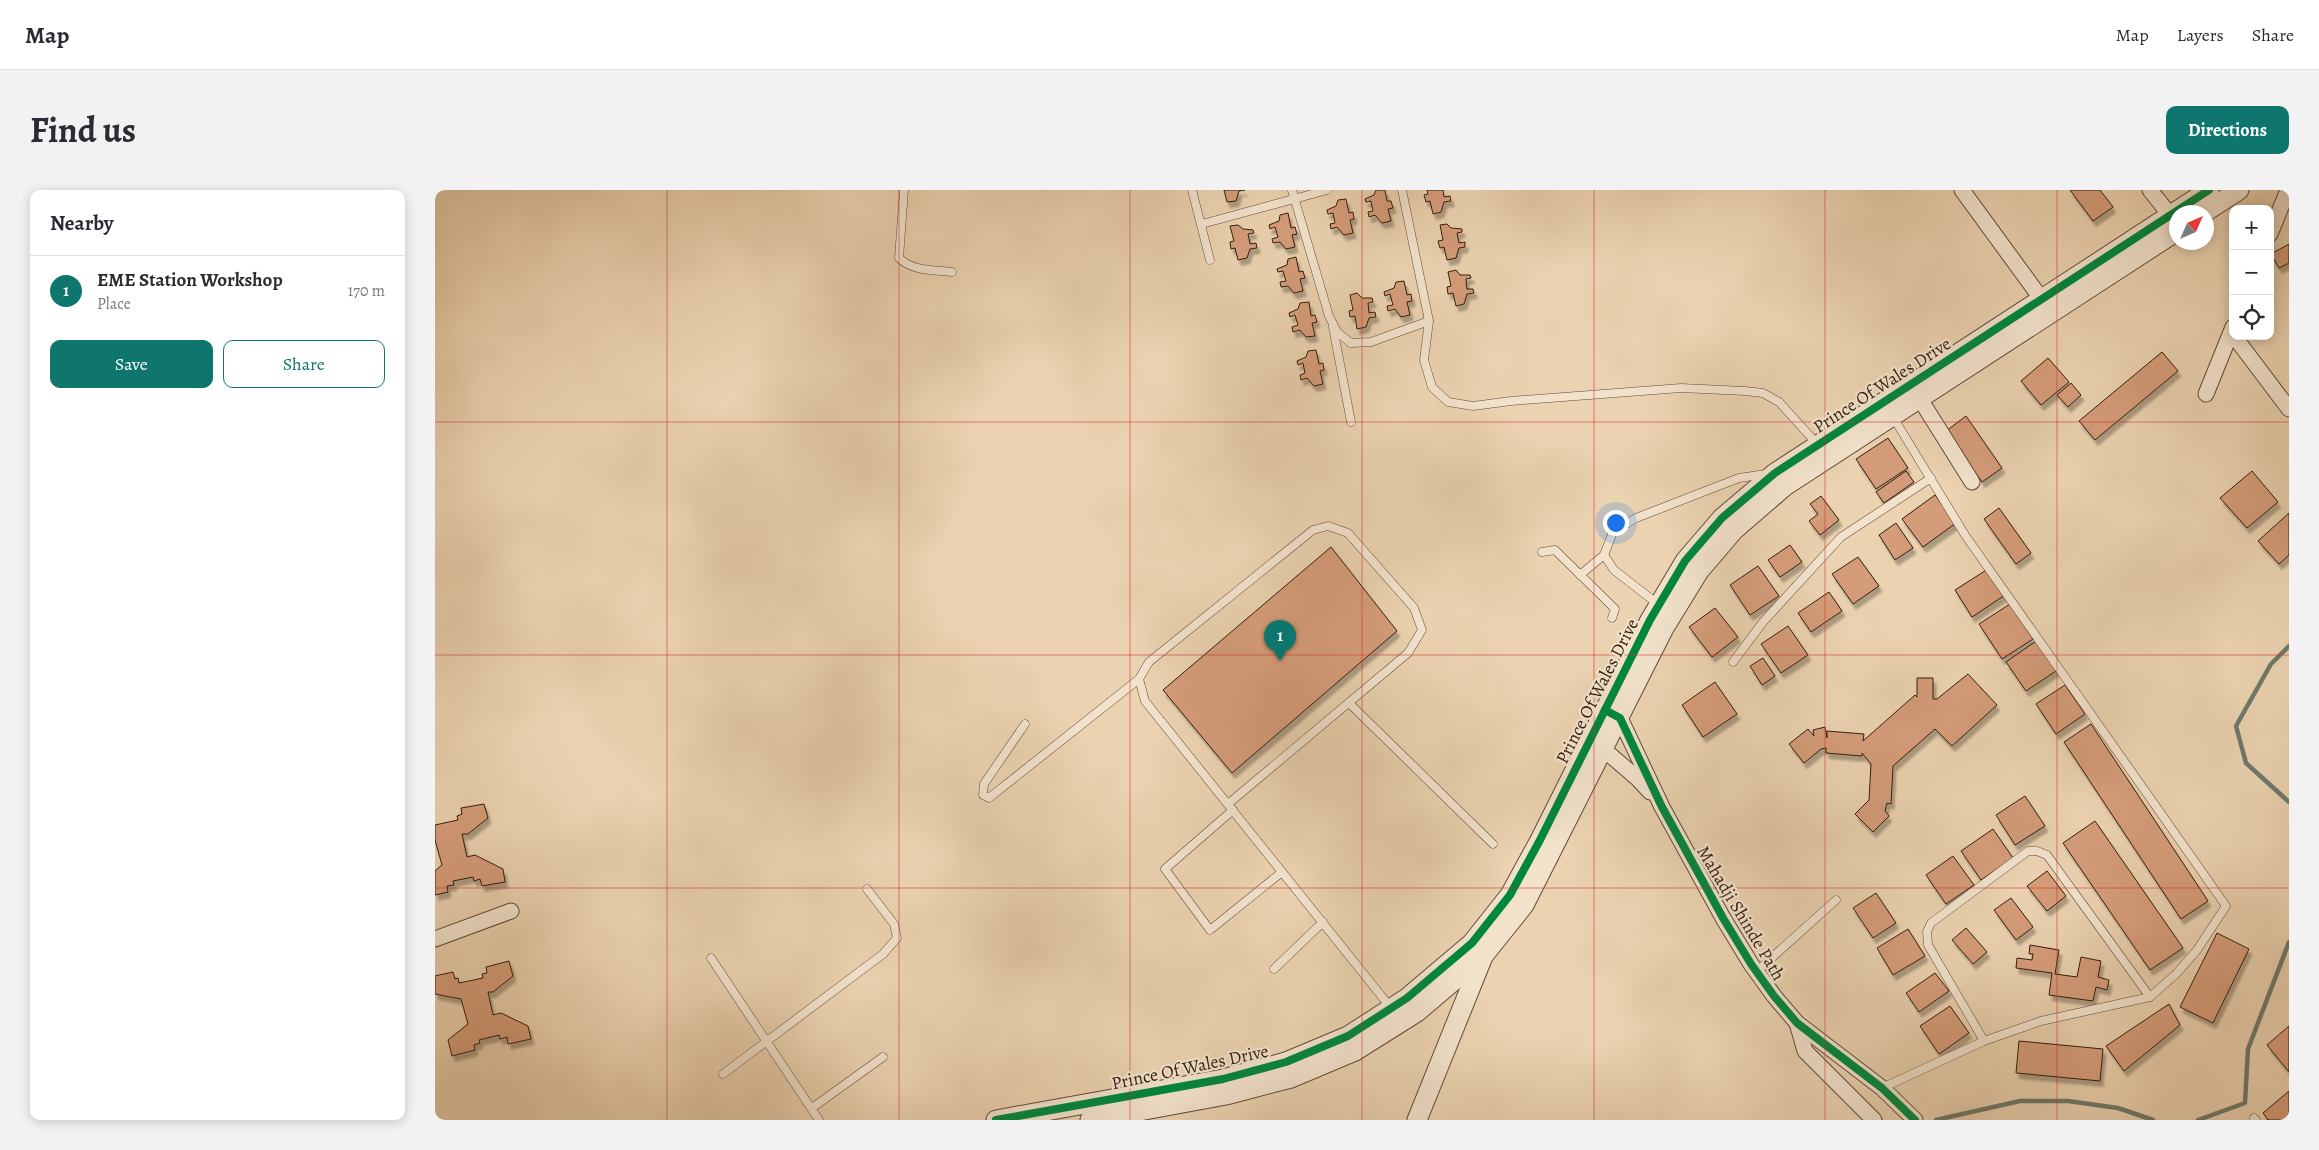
<!DOCTYPE html>
<html lang="en">
<head>
<meta charset="utf-8">
<style>
  body { margin:0; font-family:Alegreya,serif; background:#f2f2f3; color:#2b2b33 }
  .controls { position:absolute; right:15px; top:15px; display:grid; overflow:hidden; border-radius:10px; box-shadow:0 2px 12px #0003 }
  .controls button { width:45px; height:45px; display:grid; place-items:center; padding:0; border:0; border-bottom:1px solid #e1e1e2; background:#fff; color:#2b2b33; font:25px sans-serif }
  .compass { position:absolute; left:1734px; top:15px; width:45px; height:45px; border-radius:50%; background:#fff; box-shadow:0 2px 12px #0003; rotate:45deg }
  .you { position:absolute; left:1180px; top:332px; width:18px; height:18px; margin:-12px; border:4px solid #fff; border-radius:50%; background:#1a73e8; box-shadow:0 0 0 8px #1a73e833 }
  .badge { display:grid; place-items:center; width:32px; height:32px; border-radius:50%; background:#0f766e; color:#fff; font-size:16px; font-weight:700 }
  .pin { position:absolute; translate:-50% -41px; filter:drop-shadow(0 1px 2px #0008) }
  .pin::after { content:''; position:absolute; top:26px; width:18px; height:15px; background:inherit; clip-path:polygon(0 0,100% 0,50% 100%) }
  .list { margin:0; padding:0; list-style:none }
  h2 { display:flex; justify-content:space-between; align-items:center; height:65px; margin:0; padding:0 20px; font-size:21px }
  h2 small { font-size:16px; font-weight:400; color:#7c7c81 }
  .list li { display:grid; grid-template-columns:32px 1fr auto; gap:15px; align-items:center; box-sizing:border-box; height:70px; padding:0 20px; border-top:1px solid #e1e1e2 }
  .list b { display:block; font-size:19px; white-space:nowrap }
  .list p { margin:0; font-size:16px; white-space:nowrap; color:#7c7c81 }
  .list em { font-size:16px; font-style:normal; color:#7c7c81 }
  .actions { display:flex; gap:10px; padding:15px 20px }
  .actions a { flex:1; padding:11px 0; border:1px solid #0f766e; border-radius:10px; text-align:center; font-size:18px; color:#0f766e }
  .actions .main { background:#0f766e; color:#fff }
  .icon { flex:none; width:28px; height:28px; fill:none; stroke:currentColor; stroke-width:2; stroke-linecap:round; stroke-linejoin:round }
  .map { position:relative; flex:none; width:1854px; height:930px; overflow:hidden; border-radius:10px }
  header { display:flex; align-items:center; gap:30px; box-sizing:border-box; height:70px; padding:0 25px; background:#fff; border-bottom:1px solid #e1e1e2 }
  header strong { font-size:24px }
  nav { display:flex; gap:28px; margin-inline-start:auto; font-size:18px }
  .intro { display:flex; align-items:center; justify-content:space-between; box-sizing:border-box; height:120px; padding:0 30px }
  h1 { margin:0; font-size:35px }
  .button { padding:12px 22px; border-radius:10px; background:#0f766e; color:#fff; font-size:18px; font-weight:700 }
  main { display:flex; gap:30px; padding:0 30px }
  aside { flex:1; background:#fff; border-radius:10px; box-shadow:0 2px 12px #0003 }
  .map>svg:first-child { display:block }
</style>
</head>
<body>
<header>
<strong>Map</strong>
<nav><a>Map</a><a>Layers</a><a>Share</a></nav>
</header>
<div class="intro"><h1>Find us</h1><a class="button">Directions</a></div>
<main>
<aside>
<h2>Nearby<small></small></h2>
<ul class="list">
<li><span class="badge">1</span><div><b>EME Station Workshop</b><p>Place</p></div><em>170 m</em></li>
</ul>
<div class="actions"><a class="main">Save</a><a>Share</a></div>
</aside>
<div class="map">
<svg width="1854" height="930" viewBox="0 0 1854 930">
  <defs>
    <filter id="shadow"><feDropShadow dx="3" dy="5.5" stdDeviation="1" flood-color="#0004"/></filter>
  </defs>
  <rect width="100%" height="100%" fill="#ebd2b0"/>
  <filter id="stains"><feTurbulence type="fractalNoise" baseFrequency=".004" numOctaves="4"/><feColorMatrix values="0 0 0 0 .2 0 0 0 0 .09 0 0 0 0 .02 0 0 0 .5 -.17"/></filter>
  <radialGradient id="worn" r=".72"><stop offset=".6" stop-color="#630" stop-opacity="0"/><stop offset="1" stop-color="#630" stop-opacity=".3"/></radialGradient>
  <g fill="none" stroke-linecap="round" stroke-linejoin="round">
    <g stroke="#6f7a6c" stroke-width="4.5">
      <polyline points="1854,456 1836,474 1801,536 1811,573 1854,612"/>
      <polyline points="1501,930 1585,911 1633,911 1683,918 1718,930"/>
      <polyline points="1763,930 1810,913 1813,859 1854,752"/>
    </g>
  </g>
  <g fill="#d59c79" stroke="#321e0e" filter="url(#shadow)">
    <polygon points="789,0 810,0 804,1 801,11 792,12"/>
    <polygon points="941,0 950,0 952,11 956,11 958,18 953,19 956,31 947,33 940,25 934,27 933,22 938,21 936,11 931,12 930,9 939,5"/>
    <polygon points="992,0 1008,0 1009,7 1015,6 1016,11 1009,12 1006,22 998,24 995,11 991,12 989,5 993,4"/>
    <polygon points="1635,0 1665,0 1678,17 1658,31"/>
    <polygon points="911,9 914,23 918,22 919,29 915,30 918,43 909,45 902,37 896,39 895,34 900,33 898,23 893,24 892,20 901,16 903,10"/>
    <polygon points="853,23 856,38 860,37 862,44 857,45 860,57 851,59 845,52 838,53 837,49 843,47 840,37 835,39 834,35 844,31 845,25"/>
    <polygon points="1012,34 1016,38 1027,39 1027,42 1022,43 1024,53 1030,52 1030,57 1024,58 1021,68 1012,70 1009,57 1005,58 1003,51 1008,50 1005,35"/>
    <polygon points="803,35 808,39 818,40 819,43 813,44 815,54 821,53 822,58 815,59 812,68 803,70 800,58 796,59 795,52 799,51 795,36"/>
    <polygon points="1854,54 1854,73 1844,78 1836,64"/>
    <polygon points="861,67 864,82 868,81 870,88 865,89 868,101 859,103 853,96 846,97 845,92 851,91 848,81 843,82 842,79 852,75 853,69"/>
    <polygon points="1021,80 1025,85 1035,85 1036,88 1031,89 1032,99 1038,99 1039,103 1032,104 1029,114 1021,116 1018,103 1013,104 1012,97 1016,96 1013,82"/>
    <polygon points="969,91 972,105 976,104 977,111 972,112 975,125 966,127 960,119 953,121 952,116 958,115 955,104 950,106 949,102 959,98 961,92"/>
    <polygon points="922,103 927,108 937,108 938,112 933,113 934,123 940,122 941,127 934,128 931,137 922,139 920,126 915,127 914,121 918,120 915,105"/>
    <polygon points="874,112 876,126 880,125 882,132 877,133 880,146 871,147 865,140 858,142 857,137 863,135 860,125 855,127 854,123 863,119 865,113"/>
    <polygon points="881,160 884,174 888,173 889,180 885,181 888,194 879,196 872,188 866,190 865,185 870,183 868,173 863,175 862,171 871,167 873,161"/>
    <polygon points="1727,162 1743,181 1660,250 1644,231"/>
    <polygon points="1613,168 1634,192 1606,215 1586,191"/>
    <polygon points="1636,193 1646,205 1633,217 1622,205"/>
    <polygon points="1531,226 1567,278 1547,292 1511,241"/>
    <polygon points="1453,248 1473,278 1441,299 1421,269"/>
    <polygon points="1471,281 1479,292 1449,313 1441,302"/>
    <polygon points="1817,281 1843,312 1812,338 1785,308"/>
    <polygon points="1500,305 1521,333 1488,357 1467,329"/>
    <polygon points="1386,306 1404,330 1385,345 1374,331 1383,324 1375,314"/>
    <polygon points="1564,318 1596,363 1581,374 1549,329"/>
    <polygon points="1854,323 1854,365 1844,374 1823,351"/>
    <polygon points="1461,333 1478,358 1460,370 1444,345"/>
    <polygon points="1355,355 1367,372 1345,387 1333,370"/>
    <polygon points="896,357 962,441 797,583 728,500"/>
    <polygon points="1423,367 1444,396 1418,414 1397,384"/>
    <polygon points="1323,376 1344,406 1315,425 1295,395"/>
    <polygon points="1553,379 1570,405 1537,427 1520,400"/>
    <polygon points="1394,402 1407,421 1376,442 1363,423"/>
    <polygon points="1575,414 1598,449 1567,469 1544,434"/>
    <polygon points="1280,418 1303,447 1277,467 1254,437"/>
    <polygon points="1353,436 1373,465 1346,483 1326,454"/>
    <polygon points="1604,449 1624,479 1591,501 1571,472"/>
    <polygon points="1328,468 1340,486 1327,495 1315,476"/>
    <polygon points="1533,484 1562,515 1517,556 1500,539 1458,576 1456,614 1452,613 1450,621 1454,626 1438,642 1420,624 1434,610 1436,574 1427,563 1427,566 1391,563 1391,558 1386,559 1369,573 1354,554 1373,539 1379,546 1378,540 1390,537 1392,548 1392,541 1429,544 1428,551 1480,505 1482,507 1482,488 1498,488 1498,509 1502,509"/>
    <polygon points="1280,492 1302,524 1268,547 1247,515"/>
    <polygon points="1630,495 1650,524 1621,544 1601,514"/>
    <polygon points="1656,534 1773,711 1746,729 1629,552"/>
    <polygon points="1590,606 1610,636 1580,655 1561,625"/>
    <polygon points="49,614 53,628 33,644 27,644 32,667 40,665 68,679 70,692 47,696 45,689 39,691 38,687 18,691 19,695 12,696 13,702 0,705 0,681 7,675 0,650 0,635 23,630 22,626 27,624 26,618"/>
    <polygon points="1660,631 1748,758 1715,780 1628,653"/>
    <polygon points="1558,639 1578,668 1546,690 1526,661"/>
    <polygon points="1518,666 1539,695 1511,714 1491,685"/>
    <polygon points="1612,681 1631,706 1612,721 1592,696"/>
    <polygon points="1441,703 1461,733 1438,748 1418,718"/>
    <polygon points="1576,708 1598,737 1581,750 1559,720"/>
    <polygon points="1531,738 1552,762 1538,774 1517,750"/>
    <polygon points="1473,739 1490,766 1458,785 1442,758"/>
    <polygon points="1782,743 1814,759 1778,833 1745,817"/>
    <polygon points="1595,755 1624,760 1620,784 1642,787 1646,767 1666,771 1663,787 1674,790 1672,800 1661,797 1658,811 1614,805 1617,783 1581,778 1582,768 1597,770 1598,764 1594,764"/>
    <polygon points="74,771 78,786 58,802 53,802 58,825 66,823 93,836 96,849 73,854 72,847 65,849 64,845 44,850 45,853 39,855 40,860 17,866 13,850 33,834 26,809 0,804 0,786 18,782 20,789 23,788 24,793 48,788 47,784 52,783 51,777"/>
    <polygon points="1500,783 1514,801 1484,822 1471,803"/>
    <polygon points="1734,814 1745,835 1689,881 1671,856"/>
    <polygon points="1515,816 1534,843 1504,864 1485,836"/>
    <polygon points="1854,836 1854,882 1832,855"/>
    <polygon points="1584,851 1668,859 1665,891 1581,883"/>
    <polygon points="1854,901 1854,930 1833,930 1828,923"/>
  </g>
  <g fill="none" stroke-linecap="round" stroke-linejoin="round">
    <defs>
      <g id="service">
        <path d="M469 0 464 68C477 81 499 80 517 82"/>
        <polyline points="757,0 775,70"/>
        <polyline points="857,0 894,126 902,142 916,153 936,152 994,131"/>
        <polyline points="967,0 994,131 989,170 997,197 1013,212 1038,216 1076,211 1246,198 1310,201 1328,203 1344,212 1383,255"/>
        <polyline points="767,34 892,0"/>
        <polyline points="898,137 916,232"/>
        <polyline points="1107,362 1120,360 1180,419 1177,428"/>
        <polyline points="1145,385 1169,365"/>
        <polyline points="1224,415 1179,380 1169,365 1178,342 1201,328 1304,288 1331,284"/>
        <polyline points="1298,472 1328,432 1406,347 1496,288"/>
        <polyline points="704,489 710,511 956,818"/>
        <polyline points="914,513 1058,654"/>
        <polyline points="590,534 549,594 548,605 554,608 704,489 714,472 878,340 893,336 913,343 979,418 987,440 973,463 793,614"/>
        <polyline points="798,620 730,679 775,740 847,682"/>
        <polyline points="276,768 384,930"/>
        <polyline points="839,779 888,732"/>
        <polyline points="1321,782 1401,710"/>
        <polyline points="1549,851 1493,755 1492,742 1496,733 1593,661 1602,661 1612,665 1715,807"/>
        <polyline points="288,884 448,764 462,748 459,734 432,699"/>
        <polyline points="1447,898 1549,851 1606,831 1715,807 1741,784 1762,760 1791,716 1530,345 1458,227"/>
        <polyline points="377,918 448,867"/>
        <polyline points="1819,928 1821,930"/>
      </g>
      <g id="minor">
        <polyline points="1527,0 1613,118"/>
        <polyline points="1715,0 1735,25"/>
        <polyline points="1835,44 1853,0"/>
        <polyline points="1799,146 1854,219"/>
        <polyline points="1771,204 1798,137"/>
        <polyline points="1485,209 1537,292"/>
        <polyline points="1177,524 1185,528 1227,617 1288,728 1316,774 1339,806 1362,833 1447,898 1480,930"/>
        <polyline points="1160,552 1202,588 1215,602"/>
        <polyline points="0,749 76,721"/>
        <polyline points="1362,833 1370,861 1439,930"/>
      </g>
      <g id="tertiary">
        <polyline points="1770,22 1804,0"/>
        <polyline points="561,930 788,889 851,872 913,846 972,808 1037,753 1075,705 1105,650 1215,430 1250,371 1287,328 1340,283 1774,0"/>
        <polyline points="655,930 791,905 856,888 920,861 982,822 1049,765 1089,715 1229,438 1264,381 1299,340 1350,296 1742,41"/>
        <polyline points="982,930 1047,769"/>
      </g>
    </defs>
    <use href="#service" stroke="#604b36" stroke-width="9"/>
    <use href="#minor" stroke="#604b36" stroke-width="17"/>
    <use href="#tertiary" stroke="#604b36" stroke-width="21"/>
    <use href="#service" stroke="#f2e2cc" stroke-width="8"/>
    <use href="#minor" stroke="#f2e2cc" stroke-width="15"/>
    <use href="#tertiary" stroke="#f2e2cc" stroke-width="19"/>
    <defs>
      <g id="cycleway">
        <polyline points="1170,520 1185,528 1227,617 1288,728 1316,774 1339,806 1362,833 1447,898 1480,930"/>
        <polyline points="561,930 788,889 851,872 913,846 972,808 1037,753 1075,705 1105,650 1215,430 1250,371 1287,328 1340,283 1774,0"/>
      </g>
    </defs>
    <use href="#cycleway" stroke="#f2e2cc" stroke-width="11"/>
    <use href="#cycleway" stroke="#00873e" stroke-width="8"/>
  </g>
  <path fill="none" stroke="#d62828" stroke-width="1" stroke-opacity="0.55" d="M232 0V930M464 0V930M695 0V930M927 0V930M1159 0V930M1390 0V930M1622 0V930M0 232H1854M0 465H1854M0 698H1854"/>
  <g text-anchor="middle" stroke-width="4.5" stroke-linejoin="round" paint-order="stroke">
    <g font-size="18" fill="#321e0e" stroke="#f2e2cc">
      <text transform="translate(1447 195) rotate(-33)" y="6">Prince Of Wales Drive</text>
      <text transform="translate(1162 501) rotate(-63)" y="6">Prince Of Wales Drive</text>
      <text transform="translate(1306 723) rotate(59)" y="6">Mahadji Shinde Path</text>
      <text transform="translate(755 877) rotate(-12)" y="6">Prince Of Wales Drive</text>
    </g>
  </g>
  <rect width="100%" height="100%" filter="url(#stains)"/>
  <rect width="100%" height="100%" fill="url(#worn)"/>
</svg>
<div class="controls">
<button>+</button>
<button>−</button>
<button><svg class="icon" aria-label="locate" viewBox="0 0 24 24"><circle cx="12" cy="12" r="6"/><path d="M12 2v4M12 18v4M2 12h4M18 12h4"/></svg></button>
</div>
<svg class="compass" viewBox="-18 -18 36 36"><path d="M0-13l5 13h-10z" fill="#e53935"/><path d="M0 13l5-13h-10z" fill="#7c7c81"/></svg>
<div class="you"></div>
<div class="pin badge" style="left:845px;top:471px">1</div>
</div>
</main>
</body>
</html>
